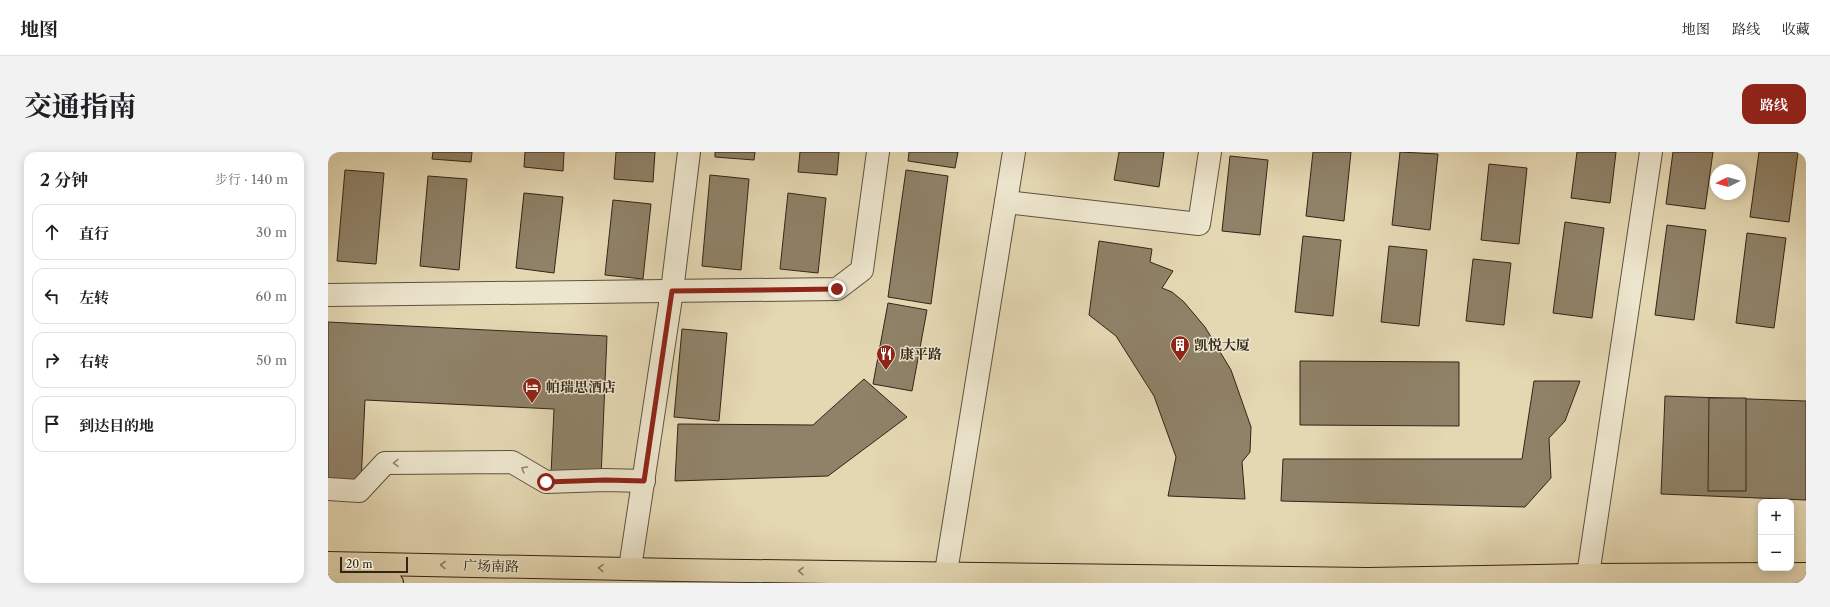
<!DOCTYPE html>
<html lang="zh">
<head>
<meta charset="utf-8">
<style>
  body { margin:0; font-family:"Libre Caslon Text","Noto Serif SC",serif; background:#f2f2f2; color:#202124 }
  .controls { position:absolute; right:12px; bottom:12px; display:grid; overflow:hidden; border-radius:8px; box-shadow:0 2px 10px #0003 }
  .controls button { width:36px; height:36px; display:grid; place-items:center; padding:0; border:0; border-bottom:1px solid #e0e0e0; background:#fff; color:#202124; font:20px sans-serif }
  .compass { position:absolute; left:1382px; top:12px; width:36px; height:36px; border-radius:50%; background:#fff; box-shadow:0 2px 10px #0003; rotate:265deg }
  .scale { position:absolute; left:12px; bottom:10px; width:68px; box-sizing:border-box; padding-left:4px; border:2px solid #322517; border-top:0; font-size:11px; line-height:14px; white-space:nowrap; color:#322517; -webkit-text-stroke:3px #ede6ce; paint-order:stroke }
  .stop { position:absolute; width:12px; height:12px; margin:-9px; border:3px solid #8f2418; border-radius:50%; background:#fff }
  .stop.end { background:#8f2418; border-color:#fff; box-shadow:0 1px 4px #0008 }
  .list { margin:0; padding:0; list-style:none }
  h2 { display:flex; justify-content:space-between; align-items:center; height:52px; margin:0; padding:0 16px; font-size:17px }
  h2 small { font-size:13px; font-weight:400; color:#757577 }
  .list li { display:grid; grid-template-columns:26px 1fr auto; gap:12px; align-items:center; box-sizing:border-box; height:56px; margin:0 8px 8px; padding:0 8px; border:1px solid #e0e0e0; border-radius:12px }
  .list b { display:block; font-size:15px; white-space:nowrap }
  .list em { font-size:13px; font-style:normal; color:#757577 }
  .icon { flex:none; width:22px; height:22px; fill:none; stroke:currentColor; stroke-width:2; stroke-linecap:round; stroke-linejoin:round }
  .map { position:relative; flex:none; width:1478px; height:431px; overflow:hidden; border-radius:12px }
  header { display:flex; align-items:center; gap:24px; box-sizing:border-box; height:56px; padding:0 20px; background:#fff; border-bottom:1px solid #e0e0e0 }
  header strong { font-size:19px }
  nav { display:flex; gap:22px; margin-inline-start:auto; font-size:14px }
  .intro { display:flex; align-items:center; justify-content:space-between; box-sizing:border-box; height:96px; padding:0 24px }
  h1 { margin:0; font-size:28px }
  .button { padding:10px 18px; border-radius:12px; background:#8f2418; color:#fff; font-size:14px; font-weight:700 }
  main { display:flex; gap:24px; padding:0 24px }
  aside { flex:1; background:#fff; border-radius:12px; box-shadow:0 2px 10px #0003 }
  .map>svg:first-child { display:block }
</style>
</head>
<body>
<header>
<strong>地图</strong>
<nav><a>地图</a><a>路线</a><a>收藏</a></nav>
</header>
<div class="intro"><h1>交通指南</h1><a class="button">路线</a></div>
<main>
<aside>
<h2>2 分钟<small>步行 · 140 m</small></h2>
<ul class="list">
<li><svg class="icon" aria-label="ahead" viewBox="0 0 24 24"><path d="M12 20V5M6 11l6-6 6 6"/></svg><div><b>直行</b></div><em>30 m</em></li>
<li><svg class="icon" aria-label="left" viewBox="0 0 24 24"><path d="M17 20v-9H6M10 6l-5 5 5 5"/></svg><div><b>左转</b></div><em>60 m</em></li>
<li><svg class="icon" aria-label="right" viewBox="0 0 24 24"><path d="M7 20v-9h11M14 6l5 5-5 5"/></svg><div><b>右转</b></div><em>50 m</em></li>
<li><svg class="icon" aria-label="arrive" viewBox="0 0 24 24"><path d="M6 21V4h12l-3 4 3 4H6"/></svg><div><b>到达目的地</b></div></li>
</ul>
</aside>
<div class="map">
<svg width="1478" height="431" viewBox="0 0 1478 431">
  <rect width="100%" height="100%" fill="#e4d8b3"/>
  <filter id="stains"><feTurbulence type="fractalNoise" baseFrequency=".005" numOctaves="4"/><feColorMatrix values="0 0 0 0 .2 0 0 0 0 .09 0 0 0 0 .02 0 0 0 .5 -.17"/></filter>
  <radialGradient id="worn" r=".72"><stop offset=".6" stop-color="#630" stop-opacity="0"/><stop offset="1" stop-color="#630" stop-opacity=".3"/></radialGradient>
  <g fill="#8f8268" stroke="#322517">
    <polygon points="105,0 144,0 143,10 104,7"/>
    <polygon points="197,0 236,0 235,19 196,15"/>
    <polygon points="288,0 327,0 325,30 286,27"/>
    <polygon points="387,0 427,0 426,8 387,5"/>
    <polygon points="472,0 511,0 509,23 470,20"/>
    <polygon points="581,0 630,0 627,16 580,9"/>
    <polygon points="791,0 836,0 831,35 786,28"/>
    <polygon points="985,0 1023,0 1016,69 978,64"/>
    <polygon points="1072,0 1110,2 1102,78 1064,73"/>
    <polygon points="1249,0 1288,0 1282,51 1243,46"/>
    <polygon points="1345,0 1385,0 1377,57 1338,52"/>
    <polygon points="1431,0 1470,0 1461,70 1422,65"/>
    <polygon points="902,4 940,8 932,83 894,79"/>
    <polygon points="1161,12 1199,16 1191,92 1153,88"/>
    <polygon points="17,18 56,21 48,112 9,109"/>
    <polygon points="578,18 620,24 603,152 560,145"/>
    <polygon points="382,23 421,27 413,118 374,114"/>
    <polygon points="100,24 139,27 131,118 92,114"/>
    <polygon points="196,41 235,45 226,121 188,116"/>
    <polygon points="460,41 498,46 490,121 452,117"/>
    <polygon points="285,48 323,52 315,127 277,123"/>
    <polygon points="1237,70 1276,76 1264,166 1225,161"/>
    <polygon points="1339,73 1378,78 1366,168 1327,163"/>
    <polygon points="1419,81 1458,86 1446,176 1408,171"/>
    <polygon points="975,84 1013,88 1005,164 967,160"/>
    <polygon points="771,89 824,97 822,110 845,119 834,136 844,140 856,150 877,175 903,218 923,275 922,300 914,310 917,347 840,344 848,305 826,244 788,184 761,163"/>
    <polygon points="1061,94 1099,98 1091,174 1053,170"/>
    <polygon points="1145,107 1183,111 1176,173 1138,169"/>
    <polygon points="560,151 599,158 584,239 545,232"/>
    <polygon points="0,170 279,184 273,325 223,322 226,257 37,248 33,330 0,329"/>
    <polygon points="354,177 399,181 391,269 346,265"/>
    <polygon points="972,209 1131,210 1131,274 972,273"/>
    <polygon points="536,227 579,265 500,324 347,329 350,272 485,273"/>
    <polygon points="1206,229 1252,229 1237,269 1221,286 1223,326 1197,355 953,349 955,307 1194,307"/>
    <polygon points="1337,244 1478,249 1478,348 1333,342"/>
    <polygon points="1381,246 1418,246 1418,339 1380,339"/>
  </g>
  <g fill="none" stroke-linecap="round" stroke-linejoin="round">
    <defs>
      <g id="minor">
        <polyline points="678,50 871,72 882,0"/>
        <polyline points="0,143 509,137 534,118 550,0"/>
        <polyline points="0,337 31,339 57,311 184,310 218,330 277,328 316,329"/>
        <polyline points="302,416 344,139 361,0"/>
        <polyline points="618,420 686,0"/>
        <polyline points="1260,423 1323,0"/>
      </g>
      <g id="major">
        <polyline points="0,411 348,418 1040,427 1260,423 1478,422"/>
        <polyline points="0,429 64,431"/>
      </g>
    </defs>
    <use href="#minor" stroke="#5e523e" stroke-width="24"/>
    <use href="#major" stroke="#322517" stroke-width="24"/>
    <use href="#minor" stroke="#ede6ce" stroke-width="22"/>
    <use href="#major" stroke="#e4d8b3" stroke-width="22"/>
  </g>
  <defs><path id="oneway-chevron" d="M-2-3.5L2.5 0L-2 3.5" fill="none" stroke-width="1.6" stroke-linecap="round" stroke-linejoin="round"/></defs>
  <g stroke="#908672">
    <use href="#oneway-chevron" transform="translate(68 311) rotate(179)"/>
    <use href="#oneway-chevron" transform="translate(196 317) rotate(-149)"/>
  </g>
  <g stroke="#8b7e65">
    <use href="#oneway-chevron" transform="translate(115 413) rotate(-179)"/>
    <use href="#oneway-chevron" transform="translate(273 416) rotate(-179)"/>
    <use href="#oneway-chevron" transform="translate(473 419) rotate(-179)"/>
  </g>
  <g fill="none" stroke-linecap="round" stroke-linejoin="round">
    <polyline stroke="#8f2418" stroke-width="5" points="218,330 277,328 316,329 344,139 509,137"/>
  </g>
  <defs>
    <symbol id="building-pin" viewBox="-11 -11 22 30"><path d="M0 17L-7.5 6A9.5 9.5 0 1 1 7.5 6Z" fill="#8f2418" stroke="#ede6ce"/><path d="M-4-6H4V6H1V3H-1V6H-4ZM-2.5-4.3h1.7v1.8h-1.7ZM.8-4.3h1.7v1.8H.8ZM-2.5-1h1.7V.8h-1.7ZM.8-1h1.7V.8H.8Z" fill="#fff"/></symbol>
    <symbol id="restaurant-pin" viewBox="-11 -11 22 30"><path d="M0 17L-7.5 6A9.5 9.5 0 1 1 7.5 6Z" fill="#8f2418" stroke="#ede6ce"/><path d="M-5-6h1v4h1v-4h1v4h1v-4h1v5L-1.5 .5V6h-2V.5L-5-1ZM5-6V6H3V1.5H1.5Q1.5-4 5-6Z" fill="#fff"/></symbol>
    <symbol id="hotel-pin" viewBox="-11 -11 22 30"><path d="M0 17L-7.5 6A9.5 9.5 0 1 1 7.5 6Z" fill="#8f2418" stroke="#ede6ce"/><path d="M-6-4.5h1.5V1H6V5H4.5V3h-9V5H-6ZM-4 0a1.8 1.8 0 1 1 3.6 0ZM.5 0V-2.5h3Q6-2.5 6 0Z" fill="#fff"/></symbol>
  </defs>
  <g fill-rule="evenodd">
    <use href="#building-pin" x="841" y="182" width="22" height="30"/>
    <use href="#restaurant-pin" x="547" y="191" width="22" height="30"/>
    <use href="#hotel-pin" x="193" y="224" width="22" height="30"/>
  </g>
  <g text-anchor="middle" stroke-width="3" stroke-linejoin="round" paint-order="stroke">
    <g font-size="14" font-weight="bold" fill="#322517" stroke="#ede6ce" text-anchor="start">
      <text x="866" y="198">凯悦大厦</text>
      <text x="572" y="207">康平路</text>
      <text x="218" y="240">帕瑞思酒店</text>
    </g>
    <g font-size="14" fill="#322517" stroke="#ede6ce">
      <text transform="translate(163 414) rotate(1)" y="5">广场南路</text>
    </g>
  </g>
  <rect width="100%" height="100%" filter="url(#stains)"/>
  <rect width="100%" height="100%" fill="url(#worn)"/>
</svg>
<div class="controls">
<button>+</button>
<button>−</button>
</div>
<svg class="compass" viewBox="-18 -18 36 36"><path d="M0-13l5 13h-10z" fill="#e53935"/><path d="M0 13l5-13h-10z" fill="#757577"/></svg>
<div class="scale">20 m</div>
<div class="stop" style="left:218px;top:330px"></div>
<div class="stop end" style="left:509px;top:137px"></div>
</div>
</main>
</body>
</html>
